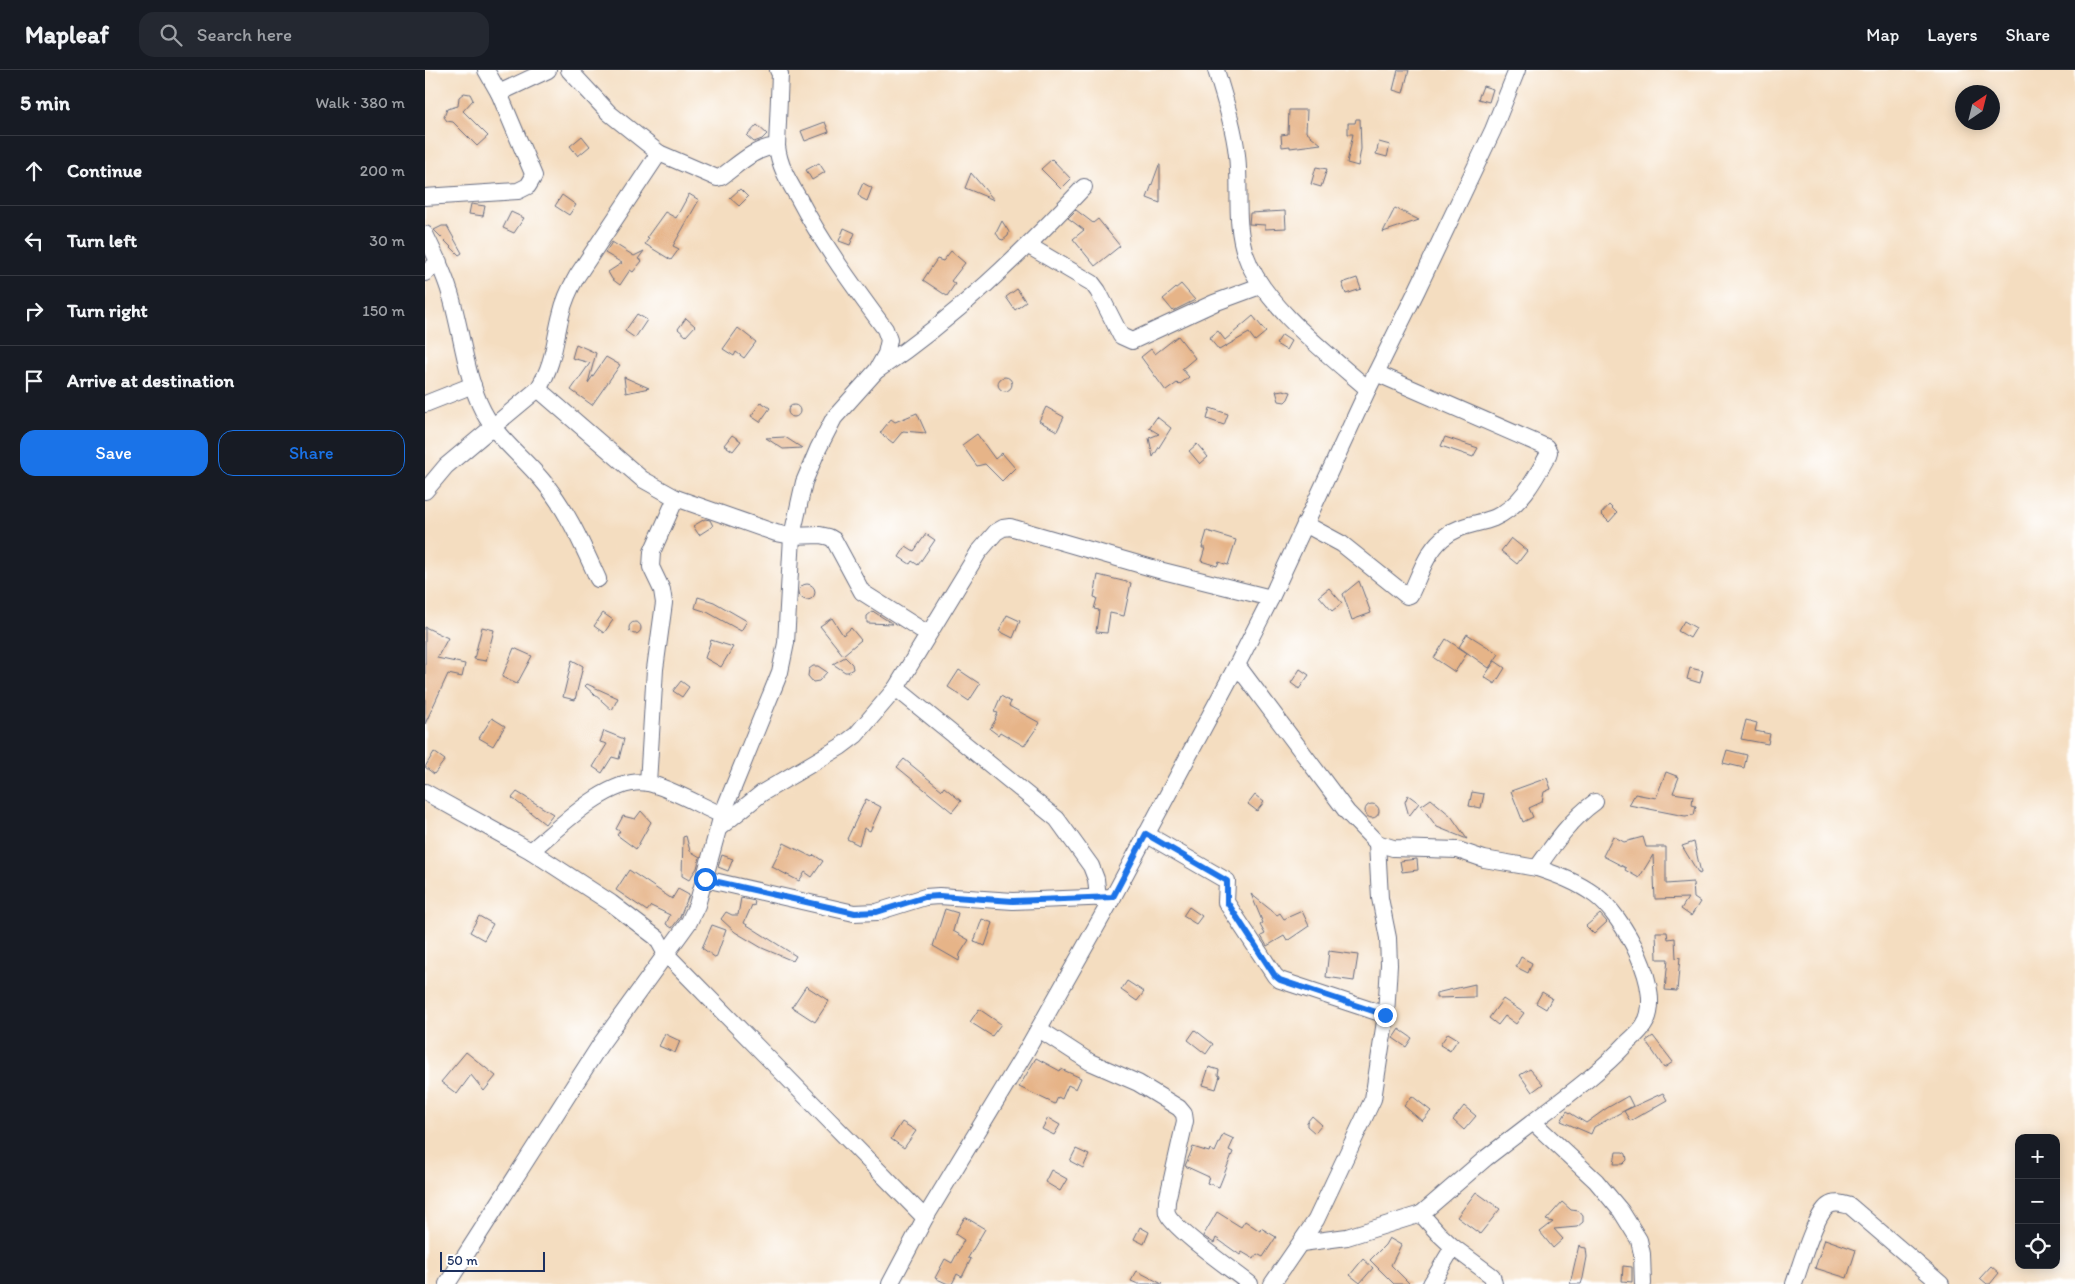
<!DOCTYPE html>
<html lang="en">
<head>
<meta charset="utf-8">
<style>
  body { margin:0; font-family:Itim,sans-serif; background:#242831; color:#f1f3f6 }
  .controls { position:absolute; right:15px; bottom:15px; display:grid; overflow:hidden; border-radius:10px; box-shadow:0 2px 12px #0003 }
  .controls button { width:45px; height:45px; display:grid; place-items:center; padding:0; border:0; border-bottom:1px solid #363941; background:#171b24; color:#f1f3f6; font:25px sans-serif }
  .compass { position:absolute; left:1530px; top:15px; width:45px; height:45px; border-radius:50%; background:#171b24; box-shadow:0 2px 12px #0003; rotate:35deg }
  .scale { position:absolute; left:15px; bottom:12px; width:105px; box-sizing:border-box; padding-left:5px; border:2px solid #1b2f5e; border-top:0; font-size:14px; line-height:18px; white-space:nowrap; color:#1b2f5e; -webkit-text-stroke:4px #fff; paint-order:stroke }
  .stop { position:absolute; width:15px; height:15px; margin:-11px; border:4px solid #1a73e8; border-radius:50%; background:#fff }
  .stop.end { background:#1a73e8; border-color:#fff; box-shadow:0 1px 5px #0008 }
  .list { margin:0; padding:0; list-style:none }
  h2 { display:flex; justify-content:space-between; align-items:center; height:65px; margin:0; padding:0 20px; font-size:21px }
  h2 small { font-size:16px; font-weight:400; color:#9ea1a6 }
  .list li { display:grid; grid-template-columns:32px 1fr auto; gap:15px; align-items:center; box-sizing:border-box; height:70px; padding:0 20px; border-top:1px solid #363941 }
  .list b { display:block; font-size:19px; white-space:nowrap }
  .list em { font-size:16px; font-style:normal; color:#9ea1a6 }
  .actions { display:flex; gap:10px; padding:15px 20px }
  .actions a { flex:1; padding:11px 0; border:1px solid #1a73e8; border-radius:15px; text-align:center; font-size:18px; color:#1a73e8 }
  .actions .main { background:#1a73e8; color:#fff }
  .icon { flex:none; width:28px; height:28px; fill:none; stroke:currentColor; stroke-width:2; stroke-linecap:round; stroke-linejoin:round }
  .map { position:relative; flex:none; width:1650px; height:1214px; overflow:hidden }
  header { display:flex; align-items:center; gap:30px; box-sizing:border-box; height:70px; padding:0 25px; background:#171b24; border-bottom:1px solid #363941 }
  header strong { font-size:24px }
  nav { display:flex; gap:28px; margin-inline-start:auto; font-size:18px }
  .search { width:350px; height:45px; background:#242831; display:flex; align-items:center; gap:12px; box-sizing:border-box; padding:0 18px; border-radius:15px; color:#9ea1a6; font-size:19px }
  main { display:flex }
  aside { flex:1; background:#171b24 }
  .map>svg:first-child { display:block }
</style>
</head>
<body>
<header>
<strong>Mapleaf</strong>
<div class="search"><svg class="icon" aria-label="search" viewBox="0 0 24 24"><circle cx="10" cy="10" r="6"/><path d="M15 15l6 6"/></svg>Search here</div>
<nav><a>Map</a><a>Layers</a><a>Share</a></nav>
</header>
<main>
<aside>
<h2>5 min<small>Walk · 380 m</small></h2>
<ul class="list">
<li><svg class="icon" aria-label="ahead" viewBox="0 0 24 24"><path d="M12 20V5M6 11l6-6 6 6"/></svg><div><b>Continue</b></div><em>200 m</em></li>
<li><svg class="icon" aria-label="left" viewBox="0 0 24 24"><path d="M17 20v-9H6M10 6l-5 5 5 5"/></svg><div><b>Turn left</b></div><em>30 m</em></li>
<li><svg class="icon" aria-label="right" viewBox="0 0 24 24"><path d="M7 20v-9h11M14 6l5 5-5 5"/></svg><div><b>Turn right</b></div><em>150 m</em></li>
<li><svg class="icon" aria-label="arrive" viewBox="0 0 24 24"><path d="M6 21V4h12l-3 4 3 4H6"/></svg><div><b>Arrive at destination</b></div></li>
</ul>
<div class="actions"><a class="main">Save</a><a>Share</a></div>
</aside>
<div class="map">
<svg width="1650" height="1214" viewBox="0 0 1650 1214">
  <rect width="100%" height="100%" fill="#fff"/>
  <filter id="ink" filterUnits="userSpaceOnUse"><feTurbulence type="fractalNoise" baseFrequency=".02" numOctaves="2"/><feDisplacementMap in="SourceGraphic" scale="10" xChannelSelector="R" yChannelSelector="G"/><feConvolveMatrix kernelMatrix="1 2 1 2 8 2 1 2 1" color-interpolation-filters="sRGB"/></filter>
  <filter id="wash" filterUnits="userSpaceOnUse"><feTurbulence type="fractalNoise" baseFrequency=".0096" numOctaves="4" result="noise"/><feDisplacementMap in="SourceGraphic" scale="20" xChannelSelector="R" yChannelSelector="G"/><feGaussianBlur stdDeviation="1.12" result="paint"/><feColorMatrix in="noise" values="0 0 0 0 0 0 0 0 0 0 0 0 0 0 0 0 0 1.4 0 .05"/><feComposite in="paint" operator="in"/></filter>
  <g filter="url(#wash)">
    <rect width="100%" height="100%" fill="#f4ddc0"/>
    <g id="blocks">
      <g fill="#e6b488">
        <polygon points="973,0 984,0 978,23 968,20"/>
        <polygon points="1058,16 1068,19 1064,32 1053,29"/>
        <polygon points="39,23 45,24 48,30 38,41 63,66 52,76 28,52 22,51 19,47 22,39 33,36 34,27"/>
        <polygon points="864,40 882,40 881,62 896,74 865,78 865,76 857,77 856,65 863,64"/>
        <polygon points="931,49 935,49 936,79 933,96 922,93 928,64 923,64 923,53 930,53"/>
        <polygon points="400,52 404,62 380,71 376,61"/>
        <polygon points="332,55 342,64 337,69 329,72 322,66"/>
        <polygon points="157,66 165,76 153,86 145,76"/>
        <polygon points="954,72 965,75 962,87 951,84"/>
        <polygon points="627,89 646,109 636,119 616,99"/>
        <polygon points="394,93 400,102 387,110 381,100"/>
        <polygon points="734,95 735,95 735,133 722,128"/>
        <polygon points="891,97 902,99 896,117 886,114"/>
        <polygon points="546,103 569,130 540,118"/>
        <polygon points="438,113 447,118 442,131 436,128 433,124"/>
        <polygon points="315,119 323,127 314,136 305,128"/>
        <polygon points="264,124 274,130 248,176 254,179 246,190 220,174 224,168 222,167 240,142 251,148"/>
        <polygon points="137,125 151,135 144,145 130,136"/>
        <polygon points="46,134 60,136 58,146 44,144"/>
        <polygon points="970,138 994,150 958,162"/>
        <polygon points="651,140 668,153 673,149 695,176 670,196 648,169 659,160 643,148"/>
        <polygon points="860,141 861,158 840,159 840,155 824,154 825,143"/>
        <polygon points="86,142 99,148 89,163 78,158"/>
        <polygon points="577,151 584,162 583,166 578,170 575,169 571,163"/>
        <polygon points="17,156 22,156 37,183 34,185 9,160"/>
        <polygon points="419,158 430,163 425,175 414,171"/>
        <polygon points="187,172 209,186 219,181 213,189 217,191 208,202 205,200 195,215 187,209 183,202 197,193 180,183"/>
        <polygon points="526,181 540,193 526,211 530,214 522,226 498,210 512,189 518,191"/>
        <polygon points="932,208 936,219 921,224 917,213"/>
        <polygon points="756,214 770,230 748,241 738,229"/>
        <polygon points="592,219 601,232 590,240 581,227"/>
        <polygon points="212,244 222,250 210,268 200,261"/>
        <polygon points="828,246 841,262 830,271 824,263 794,280 784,268 793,261 800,270"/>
        <polygon points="261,248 270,256 261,266 253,259"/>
        <polygon points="313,258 331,272 319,288 311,282 309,286 298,279"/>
        <polygon points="857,265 866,271 861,280 851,274"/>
        <polygon points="753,266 770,288 757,299 764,307 754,315 752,313 741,321 716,287 726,279 730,284"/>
        <polygon points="151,274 171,283 163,313 181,287 195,295 167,335 146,320 165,293 147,288"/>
        <circle cx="580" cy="314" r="7"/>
        <polygon points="199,307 224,318 201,323"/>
        <polygon points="858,320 866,322 863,329 860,332 854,331 851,321"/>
        <polygon points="336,332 345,338 335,352 326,346"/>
        <circle cx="369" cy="341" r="6"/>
        <polygon points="621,337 639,347 632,361 614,351"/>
        <polygon points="785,338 803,344 799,355 782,349"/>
        <polygon points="492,343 501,363 478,361 468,373 455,363 466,349 470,352"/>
        <polygon points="732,347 746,358 728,387 724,368 734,364 724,358"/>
        <polygon points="552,364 570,389 577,383 590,398 577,411 560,394 552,396 537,375"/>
        <polygon points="307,365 316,371 308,381 299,375"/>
        <polygon points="360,367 377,378 358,379 341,368"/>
        <polygon points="1020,367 1053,378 1048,387 1016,376"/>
        <polygon points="772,374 783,387 775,394 764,381"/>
        <polygon points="1184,435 1192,443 1184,452 1176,444"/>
        <polygon points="280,449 285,450 288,456 274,465 268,456"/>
        <polygon points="782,461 811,470 803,495 794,492 792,496 776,491 780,478 777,478"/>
        <polygon points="501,464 510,470 493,495 487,491 485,494 474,487 481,476 489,481"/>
        <polygon points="1086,468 1102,481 1092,494 1076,481"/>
        <polygon points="673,505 706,513 699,546 685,543 682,563 671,562 674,540 669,539 672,528 669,527"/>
        <polygon points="934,511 946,543 927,550 918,524"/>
        <circle cx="382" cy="522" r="8"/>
        <polygon points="904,518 917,533 907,541 894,526"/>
        <polygon points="273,527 289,532 322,551 316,561 282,542 270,538"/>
        <polygon points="448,541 449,542 468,554 442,553 442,546"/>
        <polygon points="178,543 188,550 179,563 169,556"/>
        <polygon points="582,545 595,551 588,568 574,561"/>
        <polygon points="407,548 418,565 426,558 436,570 418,585 395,556"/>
        <polygon points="1259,551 1271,558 1265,568 1253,561"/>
        <circle cx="210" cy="558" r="6"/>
        <polygon points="0,557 23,568 12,588 40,594 37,607 23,604 0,654"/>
        <polygon points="57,557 69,560 61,591 49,589"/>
        <polygon points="1042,564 1074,584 1064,598 1034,577"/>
        <polygon points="1021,569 1042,583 1030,602 1009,588"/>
        <polygon points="286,570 308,577 296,597 280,588"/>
        <polygon points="89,578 107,586 92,614 77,607"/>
        <polygon points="420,587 427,594 428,599 423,602 420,602 408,594"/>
        <polygon points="147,590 158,596 150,630 138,627"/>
        <polygon points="1070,591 1080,598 1070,614 1059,607"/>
        <polygon points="388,596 393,596 402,602 394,611 388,612 383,606 384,599"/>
        <polygon points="1265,598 1278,601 1275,613 1262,609"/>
        <polygon points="875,599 884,605 874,619 866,613"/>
        <polygon points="534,600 555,614 544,631 523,617"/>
        <polygon points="256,611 264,617 257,627 248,621"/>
        <polygon points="162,614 193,628 187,640 160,616"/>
        <polygon points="576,626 586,632 584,636 615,653 599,676 575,662 573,665 565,659 571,649 570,649 573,643 569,642"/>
        <polygon points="67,648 80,656 68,676 54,668"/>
        <polygon points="1321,650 1332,653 1330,661 1345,664 1343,674 1316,669"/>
        <polygon points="179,661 199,669 194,689 187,687 177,703 168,697 182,674 175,672"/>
        <polygon points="1302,680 1322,685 1319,698 1298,693"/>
        <polygon points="9,682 20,690 9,704 0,697"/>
        <polygon points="479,689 517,720 519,717 536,731 527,742 472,697"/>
        <polygon points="1241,702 1254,707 1248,723 1268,726 1267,735 1271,736 1269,745 1260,746 1204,735 1210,724 1231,728"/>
        <polygon points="1122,708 1126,719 1119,722 1117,732 1104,738 1108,747 1098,752 1086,721"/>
        <polygon points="92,722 128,744 120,754 87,728"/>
        <polygon points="1047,722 1059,724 1056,738 1044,736"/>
        <polygon points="830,725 839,732 832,741 823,734"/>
        <polygon points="983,725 994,733 984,746 980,732"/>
        <polygon points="441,729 456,737 445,761 439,758 434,775 422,769"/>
        <polygon points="1006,729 1026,746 1042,769 1012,757 996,736"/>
        <circle cx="947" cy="741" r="7"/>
        <polygon points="216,741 226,752 211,779 192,765 195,761 191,759 198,746 210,749"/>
        <polygon points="261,766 265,781 275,787 272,798 264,810 257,806 258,767"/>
        <polygon points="1188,766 1199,772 1218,767 1221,777 1241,777 1241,814 1268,812 1269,828 1275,832 1266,846 1256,839 1263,828 1230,829 1228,785 1214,808 1200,800 1201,798 1178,786"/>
        <polygon points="1269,772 1276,803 1274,804 1257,776"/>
        <polygon points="359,773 387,787 389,785 398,791 387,807 380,802 374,811 347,797"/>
        <polygon points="297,785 308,789 303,801 293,797"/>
        <polygon points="992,789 993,800 977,802 975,791"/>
        <polygon points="204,800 247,829 253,819 264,825 255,847 247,858 241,854 245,845 226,836 222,841 191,820"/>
        <polygon points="826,824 852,845 855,843 859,849 877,841 884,856 862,871 859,866 842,876 836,866 840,864 835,855 838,853"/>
        <polygon points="316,828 330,831 329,836 327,835 319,853 371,886 368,891 337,878 310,862 296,849 301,842 307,845 313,845"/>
        <polygon points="764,837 777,846 771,854 758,846"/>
        <polygon points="520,839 533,843 528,861 544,870 535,884 534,891 508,876"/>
        <polygon points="1175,844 1182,852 1169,864 1161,856"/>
        <polygon points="54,846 68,854 59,870 45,862"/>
        <polygon points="557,849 568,853 560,876 549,872"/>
        <polygon points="287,855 301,860 291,888 277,878"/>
        <polygon points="1231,862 1242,862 1243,869 1250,868 1251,888 1255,887 1252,921 1240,920 1243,889 1232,889"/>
        <polygon points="904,881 933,885 929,911 901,907"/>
        <polygon points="1096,887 1107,893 1103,903 1091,897"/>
        <polygon points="702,911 719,922 712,931 696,920"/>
        <polygon points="1050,914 1050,927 1011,928 1011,923"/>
        <polygon points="381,916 404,931 390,952 367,937"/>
        <polygon points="1117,922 1127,928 1121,939 1111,933"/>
        <polygon points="1078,929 1099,943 1091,954 1080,946 1073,955 1064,948"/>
        <polygon points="554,939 576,954 567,966 545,952"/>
        <polygon points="974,959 987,968 981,977 968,968"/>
        <polygon points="770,960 788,974 781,984 763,970"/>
        <polygon points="1023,963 1033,969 1025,981 1015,975"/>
        <polygon points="240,964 255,971 250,983 234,976"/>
        <polygon points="1228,966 1248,992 1239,998 1221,971"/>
        <polygon points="41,982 71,1006 59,1021 46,1005 32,1024 16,1012"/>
        <polygon points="611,988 635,1001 636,999 656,1008 651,1019 643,1015 637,1029 633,1027 630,1034 594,1017"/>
        <polygon points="784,997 794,1000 793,1005 795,1006 791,1019 778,1015"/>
        <polygon points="1105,999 1118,1014 1107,1022 1095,1005"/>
        <polygon points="1238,1023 1242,1030 1205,1051 1199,1041"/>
        <polygon points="987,1026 1006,1041 997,1051 979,1036"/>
        <polygon points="1203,1026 1208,1036 1169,1057 1166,1064 1136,1051 1142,1041 1161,1053 1182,1038"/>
        <polygon points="1039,1036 1051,1046 1039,1060 1028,1050"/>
        <polygon points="887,1046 897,1055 890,1063 882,1056 882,1052"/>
        <polygon points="623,1048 635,1055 629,1065 617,1059"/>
        <polygon points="477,1052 491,1061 479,1078 466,1069"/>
        <polygon points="798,1064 809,1069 804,1080 808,1082 794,1117 782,1113 784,1107 760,1096 768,1077 784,1082 785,1079 790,1082"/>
        <polygon points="651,1079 664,1085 658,1098 645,1091"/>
        <polygon points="1191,1082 1198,1082 1201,1084 1202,1090 1198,1094 1189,1094"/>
        <polygon points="626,1100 642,1109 635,1121 620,1112"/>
        <polygon points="1051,1122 1075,1139 1055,1164 1032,1147"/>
        <polygon points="1137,1132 1146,1140 1154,1141 1158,1146 1158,1152 1152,1157 1129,1159 1138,1169 1128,1178 1115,1162 1128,1152 1121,1150"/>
        <polygon points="792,1142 816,1157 820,1151 835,1161 836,1158 851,1167 838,1187 832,1184 829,1189 817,1182 815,1185 791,1168 789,1173 778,1166"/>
        <polygon points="540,1147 560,1159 543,1188 546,1189 537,1207 532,1204 527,1214 523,1214 510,1208 520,1189 527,1193 539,1170 530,1164"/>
        <polygon points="715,1157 724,1162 719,1174 709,1169"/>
        <polygon points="964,1168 976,1175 966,1195 985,1214 969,1214 945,1190 960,1175"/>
        <polygon points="1400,1169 1431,1180 1422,1208 1390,1198"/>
        <polygon points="1154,1175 1155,1177 1161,1178 1162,1187 1158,1208 1156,1214 1145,1214"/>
        <polygon points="938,1189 948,1198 935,1213 925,1205"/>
        <polygon points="1198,1196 1207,1197 1207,1212 1197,1211"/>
        <polygon points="1566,1196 1574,1203 1565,1214 1562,1214 1555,1208"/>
        <polygon points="712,1201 737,1214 713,1214 706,1211"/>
      </g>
    </g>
  </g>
  <g filter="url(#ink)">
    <use href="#blocks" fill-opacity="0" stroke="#676c80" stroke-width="1"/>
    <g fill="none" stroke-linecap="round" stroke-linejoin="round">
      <defs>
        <g id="minor">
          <polyline points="61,0 74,23 123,0"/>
          <path d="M144 0 184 43 234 83 292 108 296 107C314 94 329 78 352 76"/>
          <path d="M791 0C799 27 809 57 812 85 816 119 809 153 821 186 838 235 904 285 943 319"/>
          <polyline points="0,127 93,121 103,116 109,106 74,23"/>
          <path d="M0 164C9 183 19 202 25 223 36 258 41 309 58 341 72 368 97 386 117 410 142 439 157 474 173 509"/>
          <polyline points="604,176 667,213 673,221 696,266 707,271 789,233 835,216"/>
          <polyline points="0,203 14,192"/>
          <path d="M454 299C530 248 596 184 659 117"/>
          <polyline points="113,319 217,409 251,428 351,463 367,466 395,465 404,467 409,470 437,522 503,564"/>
          <polyline points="0,334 48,315"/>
          <path d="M0 421 21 396 113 319C129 294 129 273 136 245 139 231 145 218 152 206L234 83"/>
          <path d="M880 454 917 474 982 526 985 525C994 507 1001 483 1017 469 1032 455 1051 455 1069 448 1096 436 1110 409 1123 385L1124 382 1121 377 951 303"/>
          <polyline points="812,595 922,742 952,773"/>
          <polyline points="471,618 632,749 666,796 671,809 673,828"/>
          <polyline points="223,713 230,599 239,533 237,520 226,497 227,482 251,428"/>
          <polyline points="0,722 106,781 186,833 232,868 241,884 500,1148"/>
          <path d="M1170 732C1146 749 1129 774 1112 798 1133 805 1152 812 1170 825 1198 845 1241 922 1219 955 1215 962 1207 968 1201 974 1173 1004 1140 1027 1108 1052L1171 1111 1196 1141 1214 1170 1217 1184 1218 1214"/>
          <polyline points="294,758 337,723 415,677 431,665 471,618 553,483 571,462 578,458 585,457 734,500 846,528"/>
          <polyline points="721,764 802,811 801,832 850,906 855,910 961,945"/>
          <path d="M106 781C134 758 185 705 223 713 245 718 276 736 297 745"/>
          <polyline points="280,809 429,843 452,842 500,827 514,826 588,831 688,827"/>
          <path d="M614 959 665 992 713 1013 754 1038 759 1044 760 1051 742 1131C742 1135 741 1140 742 1143 747 1158 810 1202 825 1214"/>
          <polyline points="877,1173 922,1167 996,1144"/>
          <polyline points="1028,1177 1067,1206 1069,1214"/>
          <path d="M22 1214 175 975 264 852 272 835 297 745 355 602 361 573 367 466 379 412 393 379 409 348 452 300 461 284 464 270 460 259C429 217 398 175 374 129 364 112 354 96 352 76L355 4 353 0"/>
          <polyline points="465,1214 500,1148 600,983 688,827 812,595 846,528 943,319 992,220 1068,60 1092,0"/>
          <polyline points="847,1214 891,1150 948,1029 961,945 964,895 963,868 955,828 952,773 968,778 1033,780 1059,789 1112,798"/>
          <polyline points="1006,1214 1028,1177 1013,1163 996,1144 1061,1088 1108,1052"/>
          <path d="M1369 1214C1375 1197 1390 1145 1403 1136 1410 1131 1418 1134 1425 1136L1516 1214"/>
        </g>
      </defs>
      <use href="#minor" stroke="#676c80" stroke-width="18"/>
      <use href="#minor" stroke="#fff" stroke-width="16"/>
    </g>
  </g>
  <g fill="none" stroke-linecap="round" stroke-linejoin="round" filter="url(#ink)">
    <polyline stroke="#1a73e8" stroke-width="6" points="280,809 430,843 452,842 500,827 514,826 588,831 688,827 721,764 802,811 802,832 850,906 855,910 960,945"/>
  </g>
</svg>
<div class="controls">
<button>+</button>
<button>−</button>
<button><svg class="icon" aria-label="locate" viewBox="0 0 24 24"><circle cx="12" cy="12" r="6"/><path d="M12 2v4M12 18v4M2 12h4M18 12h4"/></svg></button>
</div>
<svg class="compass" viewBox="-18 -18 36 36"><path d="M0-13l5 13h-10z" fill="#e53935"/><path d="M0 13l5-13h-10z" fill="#9ea1a6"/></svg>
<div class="scale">50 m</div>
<div class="stop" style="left:280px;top:809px"></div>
<div class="stop end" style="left:960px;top:945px"></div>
</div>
</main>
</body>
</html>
